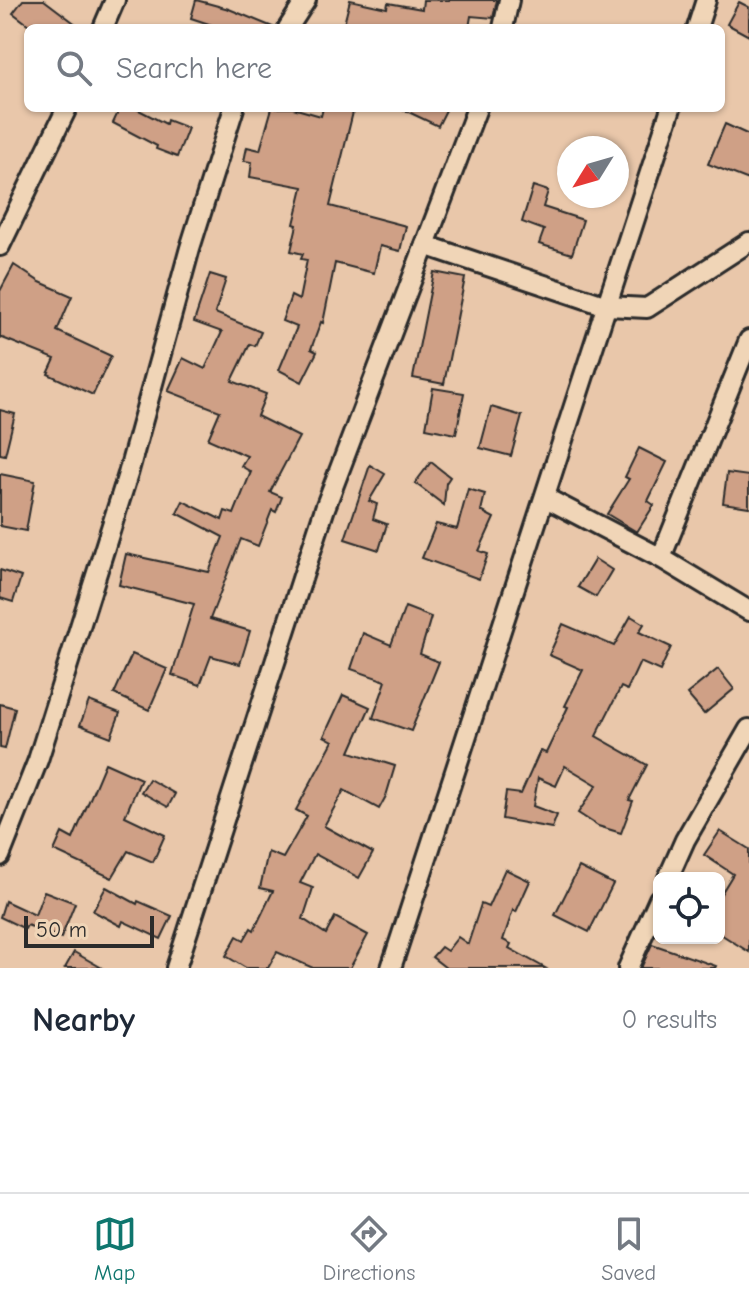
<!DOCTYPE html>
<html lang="en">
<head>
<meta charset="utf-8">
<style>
  body { margin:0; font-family:"Comic Neue",sans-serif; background:#f2f2f3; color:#1f2937 }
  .controls { position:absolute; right:24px; bottom:24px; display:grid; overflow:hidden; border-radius:12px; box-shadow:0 2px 6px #0004 }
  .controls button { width:72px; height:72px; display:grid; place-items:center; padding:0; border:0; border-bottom:2px solid #e0e1e3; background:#fff; color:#1f2937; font:40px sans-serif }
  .compass { position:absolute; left:557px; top:136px; width:72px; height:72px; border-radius:50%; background:#fff; box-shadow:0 2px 6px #0004; rotate:233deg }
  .scale { position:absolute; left:24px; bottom:20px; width:130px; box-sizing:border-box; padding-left:8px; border:4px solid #2b2b2b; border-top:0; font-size:22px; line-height:28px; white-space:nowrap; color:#2b2b2b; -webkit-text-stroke:6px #f0d5b7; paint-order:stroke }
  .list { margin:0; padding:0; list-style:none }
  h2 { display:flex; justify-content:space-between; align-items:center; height:104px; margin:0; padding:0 32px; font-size:34px }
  h2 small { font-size:26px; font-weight:400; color:#747a83 }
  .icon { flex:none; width:44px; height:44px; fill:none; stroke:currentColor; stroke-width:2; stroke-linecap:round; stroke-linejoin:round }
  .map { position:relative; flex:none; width:749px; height:968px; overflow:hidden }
  .search { position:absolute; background:#fff; box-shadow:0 2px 6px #0004; left:24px; right:24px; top:24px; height:88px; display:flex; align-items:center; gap:20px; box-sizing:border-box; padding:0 28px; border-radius:12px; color:#747a83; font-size:30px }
  .sheet { height:224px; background:#fff }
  nav { display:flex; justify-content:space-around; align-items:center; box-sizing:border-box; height:112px; border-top:2px solid #e0e1e3; background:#fff; font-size:22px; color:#747a83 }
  nav a { display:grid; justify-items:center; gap:4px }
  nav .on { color:#0f766e }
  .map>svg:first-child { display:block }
</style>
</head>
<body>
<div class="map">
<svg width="749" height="968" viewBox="0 0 749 968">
  <rect width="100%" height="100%" fill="#e9c7aa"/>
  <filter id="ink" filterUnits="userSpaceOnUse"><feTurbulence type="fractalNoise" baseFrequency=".0125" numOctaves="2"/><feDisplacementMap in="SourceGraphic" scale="16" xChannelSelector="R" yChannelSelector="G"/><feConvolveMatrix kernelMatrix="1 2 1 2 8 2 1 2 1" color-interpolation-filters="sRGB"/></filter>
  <g filter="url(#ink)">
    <g fill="#cfa086" stroke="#2b2b2b" stroke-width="2">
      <polygon points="23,0 44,0 81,28 33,28 13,13"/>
      <polygon points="196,0 229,9 275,28 221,28 191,18"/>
      <polygon points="350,0 387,8 388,3 422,9 423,0 497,0 493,18 471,16 469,28 396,28 375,24 374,28 343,28"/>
      <polygon points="739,2 749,7 749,36 727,24"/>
      <polygon points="120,108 135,108 166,124 167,120 188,128 177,157 156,149 157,146 113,123"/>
      <polygon points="272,108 293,108 321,116 323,108 354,108 330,206 406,226 400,251 380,246 374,273 335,263 323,323 321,322 311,349 317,352 302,382 279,370 297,327 282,321 291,296 299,300 307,260 301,259 303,254 291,251 297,225 294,224 303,187 250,177 252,162 244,161 247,147 260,150"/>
      <polygon points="400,108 447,108 438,126"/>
      <polygon points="725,124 749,135 749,180 708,164"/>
      <polygon points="533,186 548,191 543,207 583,220 572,254 539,244 544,230 522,222"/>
      <polygon points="14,265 40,282 72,296 57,331 111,356 93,395 48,374 55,359 0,337 0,291"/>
      <polygon points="434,272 465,278 444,384 413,378"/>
      <polygon points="210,274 226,279 215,313 261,332 255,346 250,344 232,381 266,394 257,416 299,437 270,492 282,497 276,512 272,510 258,546 241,539 210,619 250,631 240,664 211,656 200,685 172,675 194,604 119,585 126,554 209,572 223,537 177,513 183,501 222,520 225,511 234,514 251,472 241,466 247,456 208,439 220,411 168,391 183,358 205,369 222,332 194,322"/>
      <polygon points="433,388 464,393 456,434 426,428"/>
      <polygon points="491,407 522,416 511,456 480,448"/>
      <polygon points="0,410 15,414 5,455 0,454"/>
      <polygon points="639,448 667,462 648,501 654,505 637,532 607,514 629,479 625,477"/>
      <polygon points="431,462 450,477 446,483 444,505 415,483"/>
      <polygon points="370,465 385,474 369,501 377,504 373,519 387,524 379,550 345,539"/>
      <polygon points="727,473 749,476 749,507 723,503"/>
      <polygon points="0,474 35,481 26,531 0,526"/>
      <polygon points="468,489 485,494 481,511 494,518 479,551 488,554 479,579 422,558 436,524 457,529"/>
      <polygon points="595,559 612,570 596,597 578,587"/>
      <polygon points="0,570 21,577 13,602 0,598"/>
      <polygon points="405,607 431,617 420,654 439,662 411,731 373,718 386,681 351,669 363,633 391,645"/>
      <polygon points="631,616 644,624 639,632 671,647 660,671 640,662 627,690 621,687 596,736 647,765 629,800 633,801 621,833 598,826 578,813 597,785 565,766 556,786 538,778 533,806 557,815 552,828 502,819 506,792 521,794 540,751 546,753 568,707 565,706 583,670 549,655 563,624 614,646"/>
      <polygon points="132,654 167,669 149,710 114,694"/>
      <polygon points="718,669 734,689 704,714 687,694"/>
      <polygon points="343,695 370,707 350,752 395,766 386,796 379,809 344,790 324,826 373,853 359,878 315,854 300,883 313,888 303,919 326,934 335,917 368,935 350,968 313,968 277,952 268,968 246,968 226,956 237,936 244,940 251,928 254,930 273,891 260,888 268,852 283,858 307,816 296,810 333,741 324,736"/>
      <polygon points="89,701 120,713 111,737 80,725"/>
      <polygon points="0,704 15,708 5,749 0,748"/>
      <polygon points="105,763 141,779 125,816 165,835 153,862 128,851 112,878 54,851 62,833 73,839"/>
      <polygon points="149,779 175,794 168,807 141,792"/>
      <polygon points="720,831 749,849 749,952 719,933 719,897 733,874 704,855"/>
      <polygon points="579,867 613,884 589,932 555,915"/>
      <polygon points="505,869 530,881 516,912 513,910 503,940 511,944 509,948 545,968 446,968 432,957 441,947 447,951 458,937 468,944 481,904 488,907"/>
      <polygon points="106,887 137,904 138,901 172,916 161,939 123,921 121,926 93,911"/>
      <polygon points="44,891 75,903 61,938 27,925 25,929 0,917 5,901 35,915"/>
      <polygon points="652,944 716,966 715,968 641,968"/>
      <polygon points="74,952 102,968 65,968"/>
    </g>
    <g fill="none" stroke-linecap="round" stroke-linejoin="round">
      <defs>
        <g id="minor">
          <polyline points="103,28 115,0"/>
          <polyline points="288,28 306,0"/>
          <polyline points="503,28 509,0"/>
          <polyline points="697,28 706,0"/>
          <polyline points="425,245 607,306 647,308 749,242"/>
          <polyline points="0,246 67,108"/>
          <polyline points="546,498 661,558 749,611"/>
          <polyline points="661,558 749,340"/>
          <polyline points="0,856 38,760 128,474 190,248 234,108"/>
          <polyline points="668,878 685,840 749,729"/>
          <polyline points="176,968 325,508 477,108"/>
          <polyline points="391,968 671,108"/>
          <polyline points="628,968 659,899"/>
        </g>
      </defs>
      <use href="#minor" stroke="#2b2b2b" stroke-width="24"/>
      <use href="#minor" stroke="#f0d5b7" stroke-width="18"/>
    </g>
  </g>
</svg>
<div class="controls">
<button><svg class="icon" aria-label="locate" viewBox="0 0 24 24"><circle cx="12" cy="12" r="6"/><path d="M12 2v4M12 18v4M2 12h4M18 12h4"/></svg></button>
</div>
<svg class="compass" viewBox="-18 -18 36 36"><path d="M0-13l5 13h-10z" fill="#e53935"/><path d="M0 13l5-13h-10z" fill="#747a83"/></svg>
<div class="scale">50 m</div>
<div class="search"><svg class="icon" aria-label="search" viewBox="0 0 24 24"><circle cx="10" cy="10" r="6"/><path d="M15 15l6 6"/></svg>Search here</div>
</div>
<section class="sheet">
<h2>Nearby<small>0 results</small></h2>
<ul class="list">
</ul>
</section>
<nav>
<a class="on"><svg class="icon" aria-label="map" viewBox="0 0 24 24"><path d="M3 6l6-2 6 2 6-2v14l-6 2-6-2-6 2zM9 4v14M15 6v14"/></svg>Map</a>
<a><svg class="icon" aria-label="directions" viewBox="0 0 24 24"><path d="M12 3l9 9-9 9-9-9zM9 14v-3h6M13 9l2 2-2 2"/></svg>Directions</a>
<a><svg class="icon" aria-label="saved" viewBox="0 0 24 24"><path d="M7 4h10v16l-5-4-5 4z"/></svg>Saved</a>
</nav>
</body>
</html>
